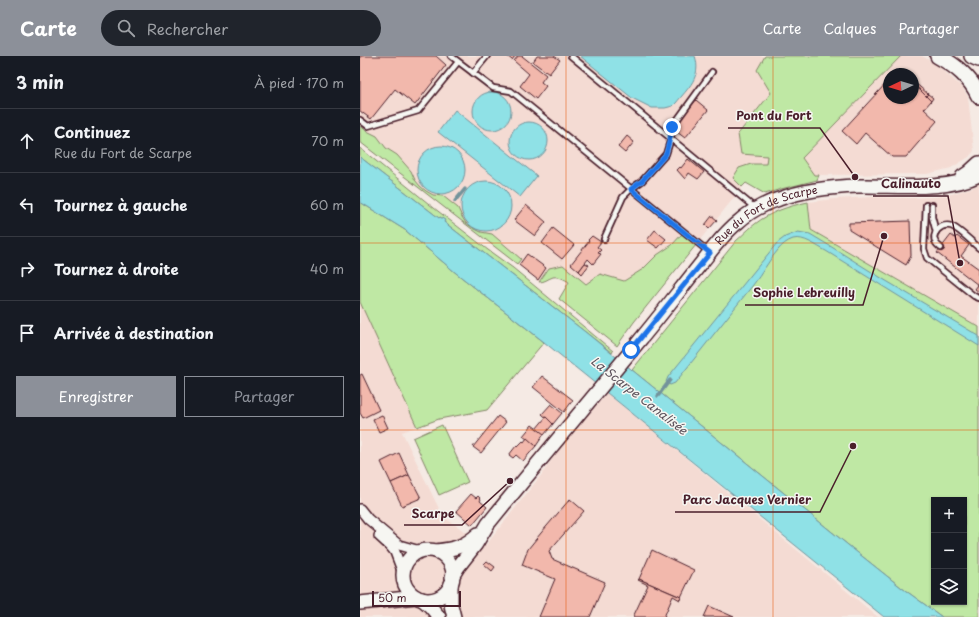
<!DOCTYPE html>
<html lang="fr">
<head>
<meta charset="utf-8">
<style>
  body { margin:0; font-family:"Playpen Sans",sans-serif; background:#20242c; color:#f1f3f6 }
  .controls { position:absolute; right:12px; bottom:12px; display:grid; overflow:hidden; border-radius:0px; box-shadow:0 1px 3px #0004 }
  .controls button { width:36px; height:36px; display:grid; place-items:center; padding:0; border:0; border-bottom:1px solid #363941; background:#171b24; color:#f1f3f6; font:20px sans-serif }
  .compass { position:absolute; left:523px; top:12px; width:36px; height:36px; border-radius:50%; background:#171b24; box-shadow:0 1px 3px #0004; rotate:266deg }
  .scale { position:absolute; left:12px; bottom:10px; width:89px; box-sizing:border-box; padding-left:4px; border:2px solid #4a1f2b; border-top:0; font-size:11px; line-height:14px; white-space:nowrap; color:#4a1f2b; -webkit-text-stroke:3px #f6f6f2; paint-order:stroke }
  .stop { position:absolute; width:12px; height:12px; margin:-9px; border:3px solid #1a73e8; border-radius:50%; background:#fff }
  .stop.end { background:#1a73e8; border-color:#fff; box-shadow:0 1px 4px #0008 }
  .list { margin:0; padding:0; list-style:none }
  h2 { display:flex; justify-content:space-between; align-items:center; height:52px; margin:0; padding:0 16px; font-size:17px }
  h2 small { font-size:13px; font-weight:400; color:#9ea1a6 }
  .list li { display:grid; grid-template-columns:26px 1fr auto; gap:12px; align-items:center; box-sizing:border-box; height:64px; padding:0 16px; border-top:1px solid #363941 }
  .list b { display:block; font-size:15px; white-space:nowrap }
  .list p { margin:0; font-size:13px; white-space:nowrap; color:#9ea1a6 }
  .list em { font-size:13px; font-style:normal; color:#9ea1a6 }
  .actions { display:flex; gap:8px; padding:12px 16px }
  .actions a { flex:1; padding:9px 0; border:1px solid #8c9099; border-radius:0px; text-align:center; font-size:14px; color:#8c9099 }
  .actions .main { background:#8c9099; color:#fff }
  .icon { flex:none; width:22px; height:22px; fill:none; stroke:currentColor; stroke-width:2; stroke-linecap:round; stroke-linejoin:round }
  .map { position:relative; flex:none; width:619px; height:561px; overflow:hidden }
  header { display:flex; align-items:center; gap:24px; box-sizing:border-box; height:56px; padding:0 20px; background:#8c9099; color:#fff }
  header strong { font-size:19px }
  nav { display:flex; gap:22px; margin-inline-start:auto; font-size:14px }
  .search { width:280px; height:36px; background:#20242c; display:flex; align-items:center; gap:10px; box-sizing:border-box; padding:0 14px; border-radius:22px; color:#9ea1a6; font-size:15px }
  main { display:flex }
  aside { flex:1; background:#171b24 }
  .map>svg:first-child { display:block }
</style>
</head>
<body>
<header>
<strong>Carte</strong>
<div class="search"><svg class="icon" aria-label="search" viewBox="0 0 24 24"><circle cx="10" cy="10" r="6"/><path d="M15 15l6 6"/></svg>Rechercher</div>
<nav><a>Carte</a><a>Calques</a><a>Partager</a></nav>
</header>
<main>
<aside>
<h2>3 min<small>À pied · 170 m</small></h2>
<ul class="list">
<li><svg class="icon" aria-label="ahead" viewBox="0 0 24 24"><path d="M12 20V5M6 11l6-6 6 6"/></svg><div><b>Continuez</b><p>Rue du Fort de Scarpe</p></div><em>70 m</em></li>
<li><svg class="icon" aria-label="left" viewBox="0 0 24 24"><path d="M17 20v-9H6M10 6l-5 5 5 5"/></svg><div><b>Tournez à gauche</b></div><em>60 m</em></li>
<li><svg class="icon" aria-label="right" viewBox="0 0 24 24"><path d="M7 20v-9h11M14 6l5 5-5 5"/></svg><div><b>Tournez à droite</b></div><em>40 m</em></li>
<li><svg class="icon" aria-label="arrive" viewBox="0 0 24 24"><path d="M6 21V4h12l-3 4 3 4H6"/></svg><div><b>Arrivée à destination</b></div></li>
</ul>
<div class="actions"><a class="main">Enregistrer</a><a>Partager</a></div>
</aside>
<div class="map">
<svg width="619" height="561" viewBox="0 0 619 561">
  <rect width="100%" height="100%" fill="#f5eae4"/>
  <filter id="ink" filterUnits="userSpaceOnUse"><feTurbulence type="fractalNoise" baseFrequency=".025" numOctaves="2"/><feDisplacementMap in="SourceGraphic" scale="8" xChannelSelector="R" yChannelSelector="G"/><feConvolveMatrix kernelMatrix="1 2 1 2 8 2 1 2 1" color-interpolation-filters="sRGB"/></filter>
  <g filter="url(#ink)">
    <g fill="#f4dbd3" fill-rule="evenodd">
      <path d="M0 0H562L577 9 603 32 608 41 614 95 609 101 591 112 567 118 454 119 389 123 274 266 189 212 179 226 0 86ZM529 18H553V42H529Z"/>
      <polygon points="619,128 619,271 451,174 448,146 474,143 514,141 551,142 575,141 592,138 611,132"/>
      <polygon points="0,146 45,174 184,286 127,354 79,363 42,376 83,461 126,489 182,418 199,393 247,337 518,561 0,561"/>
    </g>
    <g fill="#bfe8a4" stroke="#848468" fill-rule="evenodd">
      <polygon points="405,0 541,0 442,102 454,119 459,119 457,124 421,133 405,138 386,127 382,131 373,122 379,112 391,108 406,108 407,100 381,98 378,78 411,37 397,14"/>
      <polygon points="0,70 7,75 17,80 26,92 37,99 51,115 55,124 60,130 66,135 73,139 83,140 98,152 102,161 106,167 113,172 121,176 132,178 161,203 157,208 0,86"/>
      <polygon points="0,92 74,152 128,194 153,212 253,295 252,297 224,275 84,166 84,164 80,161 79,162 0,101"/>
      <polygon points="0,146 45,174 96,217 184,286 127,354 79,363 57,371 0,246"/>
      <path d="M448 146 451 174 619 271V561H582L542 532 493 493 272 314 376 185C382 180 388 173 395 168 410 156 429 150 448 146ZM574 444H604V546H574Z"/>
      <path d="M322 178 336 189 274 266 257 290 199 243 209 226C204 223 199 220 193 221 187 223 185 226 179 226L189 212 203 209 226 228 240 218 264 225 283 213 297 199 312 189Z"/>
      <polygon points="82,369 108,426 79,439 53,382"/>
    </g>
    <g fill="#8fe1e6" stroke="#73939b">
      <path d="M220 0H335C342 21 328 32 316 47L313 50 305 52H292L272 42Z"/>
      <circle cx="132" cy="55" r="19"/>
      <polygon points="95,54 177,120 160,141 78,76"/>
      <circle cx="169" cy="85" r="19"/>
      <circle cx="81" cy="114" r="24"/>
      <polygon points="0,101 79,162 80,161 85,164 84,166 224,275 493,493 542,532 582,561 524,561 184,286 96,217 45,174 0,146"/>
      <circle cx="126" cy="150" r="25"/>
      <path d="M438 176 450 178 470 190 523 223 619 280V290L466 195C456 190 444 180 433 183 427 185 422 189 418 194 408 205 402 218 393 229 367 262 341 294 315 327L310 329 306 326 308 321 417 187 425 181Z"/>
    </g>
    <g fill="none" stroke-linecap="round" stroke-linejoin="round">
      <g stroke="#73939b" stroke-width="3.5">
        <polyline points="95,145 105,133"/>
        <polyline points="298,340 310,324"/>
      </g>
    </g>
    <g fill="#f2b8ac" stroke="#4a1f2b">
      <polygon points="0,0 76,0 86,9 55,49 35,33 11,63 0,55"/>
      <polygon points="147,0 155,0 152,4"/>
      <polygon points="158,0 162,0 186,19 181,26 186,30 176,43 160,30 169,18 154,5"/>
      <polygon points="177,0 194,0 200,4 189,18 173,6"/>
      <polygon points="529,24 529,42 553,42 553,27 571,45 564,53 577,65 546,101 532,101 505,77 496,88 482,75"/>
      <polygon points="553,25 568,38 566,40 553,27"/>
      <polygon points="568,38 573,42 571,45 566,40"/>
      <polygon points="336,44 348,54 325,82 313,73"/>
      <polygon points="267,80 274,86 265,97 258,91"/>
      <polygon points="328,103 344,116 338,123 329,117 325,123 317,114 320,111 321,112"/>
      <polygon points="166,149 186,166 175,180 154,164"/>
      <polygon points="352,160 357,164 349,173 345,169"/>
      <polygon points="550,165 551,200 546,209 489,174 489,167"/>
      <polygon points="193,172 214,189 202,203 182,187"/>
      <polygon points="295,174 306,183 298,192 287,184"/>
      <polygon points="591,179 595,182 597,180 609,189 601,200 619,213 619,236 615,233 618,229 577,197"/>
      <polygon points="232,180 241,186 237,191 241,194 238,197 241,198 233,208 228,203 219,215 211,208 229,185 228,184"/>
      <polygon points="167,198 186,212 178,224 159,209"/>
      <polygon points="225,207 229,209 222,218 219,215"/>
      <polygon points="2,318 19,354 3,362 0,357 0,319"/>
      <polygon points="182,320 213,344 204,356 173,331"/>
      <polygon points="191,348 202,357 193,368 182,358"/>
      <polygon points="22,359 28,372 19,376 13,363"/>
      <polygon points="138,360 146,366 121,397 113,391"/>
      <polygon points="186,361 193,368 184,379 176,373"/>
      <polygon points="172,369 184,378 176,390 163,380"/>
      <polygon points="167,382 176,390 163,405 156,399 153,402 149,399 156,390 157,391 163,385 164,386"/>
      <polygon points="39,397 49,419 31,427 21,406"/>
      <polygon points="49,419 61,442 42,450 31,427"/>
      <polygon points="111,438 116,442 118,440 121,443 120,445 127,451 112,469 96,455"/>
      <polygon points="210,443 224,455 189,495 192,503 245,526 230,561 179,561 195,523 162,509 168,493 181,477"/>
      <polygon points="292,494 334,514 321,541 279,523"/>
      <polygon points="127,505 135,511 132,515 124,508"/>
      <polygon points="279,523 316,539 321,541 320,544 313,540 304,561 273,561 288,529 278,524"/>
      <polygon points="349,550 374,561 344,561"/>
    </g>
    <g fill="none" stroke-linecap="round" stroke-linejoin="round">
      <defs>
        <g id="lane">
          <polyline points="91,0 133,32 151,35 349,196"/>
          <polyline points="211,0 395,152"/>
          <polyline points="113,17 127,0"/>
          <polyline points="0,64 8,70 58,55 98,6"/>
          <polyline points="566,149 564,193 567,202 614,240 619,242"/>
          <polyline points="572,149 572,161 576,176"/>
          <polyline points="244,183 263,141 271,133 282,125 306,98 311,82 312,71 352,16"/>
          <path d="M581 192C580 191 577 189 576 187 570 178 581 167 591 170 598 172 612 186 619 192"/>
        </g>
        <g id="street">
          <polyline points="0,453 8,463 39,489 60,495"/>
          <polyline points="19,480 31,491 35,496 43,517"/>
        </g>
        <g id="secondary">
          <polyline points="602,121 608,117 619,107"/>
          <circle cx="68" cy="519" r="25"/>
          <path d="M76 495C94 493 104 491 118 478"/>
          <path id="s1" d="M92 521 98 511 116 488 128 468C178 406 230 345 280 284 300 260 319 235 339 210 351 195 362 179 377 167 389 156 403 148 419 143 444 134 471 131 498 130 535 129 585 136 619 119"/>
          <polyline points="91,528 91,549 94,561"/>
          <polyline points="62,543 70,550 79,561"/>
          <polyline points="0,547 56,541"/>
        </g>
        <g id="primary">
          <path d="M578 0C596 10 610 21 619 40"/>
          <polyline points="612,0 619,3"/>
        </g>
      </defs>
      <use href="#lane" stroke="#4a1f2b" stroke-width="8"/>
      <use href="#street" stroke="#4a1f2b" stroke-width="12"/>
      <use href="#secondary" stroke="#4a1f2b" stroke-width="16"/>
      <use href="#primary" stroke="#4a1f2b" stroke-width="18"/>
      <use href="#lane" stroke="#f6f6f2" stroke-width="4.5"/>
      <use href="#street" stroke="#f6f6f2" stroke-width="9"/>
      <use href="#secondary" stroke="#f6f6f2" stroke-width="13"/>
      <use href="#primary" stroke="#f6f6f2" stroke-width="15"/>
    </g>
  </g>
  <g fill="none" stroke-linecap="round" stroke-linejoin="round" filter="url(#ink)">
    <polyline stroke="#1a73e8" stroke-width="5" points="271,294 350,197 271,133 282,125 306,98 310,82 312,71"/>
  </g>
  <path fill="none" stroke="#e8590c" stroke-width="1" stroke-opacity="0.55" d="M206 0V561M413 0V561M0 187H619M0 374H619"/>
  <g text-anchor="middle" stroke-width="3" stroke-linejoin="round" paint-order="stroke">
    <g font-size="11" fill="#4a1f2b" stroke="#f6f6f2">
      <text dy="4" stroke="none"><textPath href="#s1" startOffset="485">Rue du Fort de Scarpe</textPath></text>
    </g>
    <g font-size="12" font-style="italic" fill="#5b505a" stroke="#f6f6f2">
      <text transform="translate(279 340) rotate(38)" y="4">La Scarpe Canalisée</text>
    </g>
  </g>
  <path fill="none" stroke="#4a1f2b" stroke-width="1.5" d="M495 121L460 72H368M600 207L588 140H513M524 180L503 249H385M493 390L460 456H315M150 425L102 469H44"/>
  <g fill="#4a1f2b" stroke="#f6f6f2" stroke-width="1.5">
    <circle cx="495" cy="121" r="4"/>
    <circle cx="600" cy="207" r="4"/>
    <circle cx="524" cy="180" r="4"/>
    <circle cx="493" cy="390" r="4"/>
    <circle cx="150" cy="425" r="4"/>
  </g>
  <g font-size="12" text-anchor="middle" font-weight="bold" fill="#4a1f2b" stroke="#f6f6f2" stroke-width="3" stroke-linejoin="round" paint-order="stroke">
    <text x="414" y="64">Pont du Fort</text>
    <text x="551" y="132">Calinauto</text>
    <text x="444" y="241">Sophie Lebreuilly</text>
    <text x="387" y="448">Parc Jacques Vernier</text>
    <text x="73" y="462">Scarpe</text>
  </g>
</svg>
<div class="controls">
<button>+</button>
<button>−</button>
<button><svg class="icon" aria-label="layers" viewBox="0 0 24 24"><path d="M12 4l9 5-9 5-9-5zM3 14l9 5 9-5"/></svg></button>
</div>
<svg class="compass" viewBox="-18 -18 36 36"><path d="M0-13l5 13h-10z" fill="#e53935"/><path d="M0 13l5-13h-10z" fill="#9ea1a6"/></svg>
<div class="scale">50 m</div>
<div class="stop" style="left:271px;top:294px"></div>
<div class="stop end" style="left:312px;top:71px"></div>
</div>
</main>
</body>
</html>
